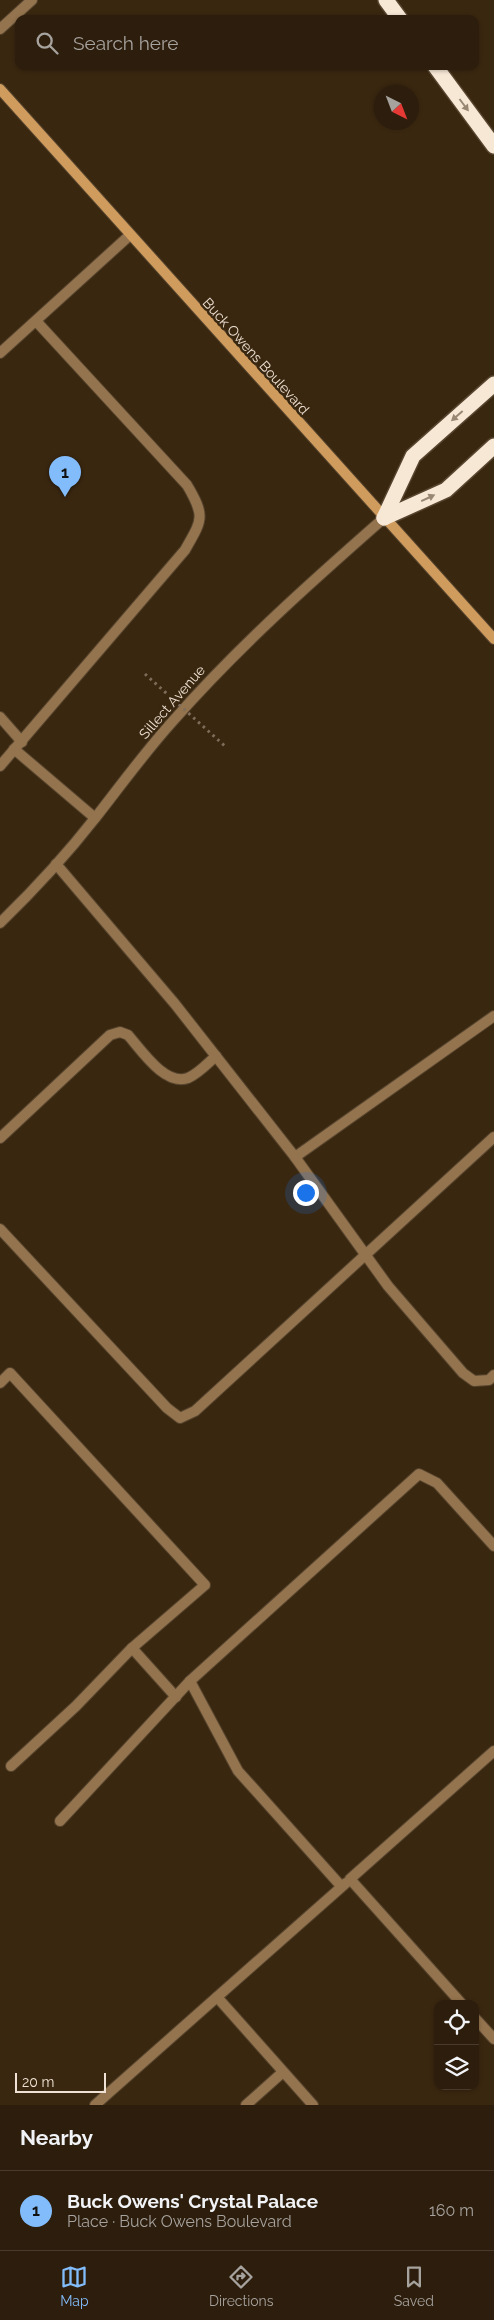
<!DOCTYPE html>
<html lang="en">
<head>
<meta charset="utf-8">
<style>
  body { margin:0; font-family:Raleway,sans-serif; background:#382a1a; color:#f1f3f6 }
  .controls { position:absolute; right:15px; bottom:15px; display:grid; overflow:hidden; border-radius:10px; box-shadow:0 1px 4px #0004 }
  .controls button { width:45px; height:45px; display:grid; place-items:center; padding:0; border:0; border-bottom:1px solid #483b2d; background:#2c1d0c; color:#f1f3f6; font:25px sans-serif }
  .compass { position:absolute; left:374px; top:85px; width:45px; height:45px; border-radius:50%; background:#2c1d0c; box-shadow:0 1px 4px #0004; rotate:138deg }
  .scale { position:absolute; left:15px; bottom:12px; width:91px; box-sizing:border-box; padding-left:5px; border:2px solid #efe2d4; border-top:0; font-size:14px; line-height:18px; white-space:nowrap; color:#efe2d4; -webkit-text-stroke:4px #3a2710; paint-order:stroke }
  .you { position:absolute; left:305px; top:1192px; width:18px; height:18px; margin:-12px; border:4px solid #fff; border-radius:50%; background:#1a73e8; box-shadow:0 0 0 8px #1a73e833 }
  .badge { display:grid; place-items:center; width:32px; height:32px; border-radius:50%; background:#82bcfa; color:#111; font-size:16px; font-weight:700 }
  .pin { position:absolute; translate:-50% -41px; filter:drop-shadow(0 1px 2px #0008) }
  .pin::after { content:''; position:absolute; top:26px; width:18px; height:15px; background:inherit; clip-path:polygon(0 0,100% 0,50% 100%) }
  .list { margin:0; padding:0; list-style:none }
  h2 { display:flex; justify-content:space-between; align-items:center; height:65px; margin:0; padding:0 20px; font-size:21px }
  h2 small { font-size:16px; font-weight:400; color:#a6a29d }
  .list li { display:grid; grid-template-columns:32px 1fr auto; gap:15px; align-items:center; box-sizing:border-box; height:80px; padding:0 20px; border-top:1px solid #483b2d }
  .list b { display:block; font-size:19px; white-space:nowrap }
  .list p { margin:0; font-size:16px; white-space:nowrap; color:#a6a29d }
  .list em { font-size:16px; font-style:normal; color:#a6a29d }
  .icon { flex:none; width:28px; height:28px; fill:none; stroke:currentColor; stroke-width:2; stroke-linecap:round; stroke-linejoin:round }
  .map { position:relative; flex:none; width:494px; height:2105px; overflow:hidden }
  .search { position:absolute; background:#2c1d0c; box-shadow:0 1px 4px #0004; left:15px; right:15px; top:15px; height:55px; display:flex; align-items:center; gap:12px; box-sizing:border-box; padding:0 18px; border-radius:10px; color:#a6a29d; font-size:19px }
  .sheet { height:145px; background:#2c1d0c }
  nav { display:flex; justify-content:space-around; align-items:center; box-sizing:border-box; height:70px; border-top:1px solid #483b2d; background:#2c1d0c; font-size:14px; color:#a6a29d }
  nav a { display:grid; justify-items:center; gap:2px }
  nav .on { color:#82bcfa }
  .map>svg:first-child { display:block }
</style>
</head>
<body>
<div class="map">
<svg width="494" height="2105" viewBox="0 0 494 2105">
  <rect width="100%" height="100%" fill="#3a2710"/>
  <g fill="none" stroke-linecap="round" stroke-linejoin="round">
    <defs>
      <g id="service">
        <polyline points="0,29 32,0"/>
        <polyline points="0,353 130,235"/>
        <polyline points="0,717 22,742"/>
        <polyline points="14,749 95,818"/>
        <path d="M0 766 185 550C202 520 206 517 187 485L36 321"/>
        <polyline points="56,864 175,1004 295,1157 494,1016"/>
        <path d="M0 1138 110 1035 120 1032 128 1035C142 1051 165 1086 188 1078 198 1074 208 1063 216 1056"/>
        <polyline points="295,1157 388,1286 463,1373 474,1381 489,1380 494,1375"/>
        <polyline points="0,1229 167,1408 180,1418 195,1411 494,1137"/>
        <polyline points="0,1383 10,1373 205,1585 132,1648 176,1697"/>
        <polyline points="11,1766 76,1706 132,1648"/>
        <polyline points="60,1821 190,1681"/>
        <polyline points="341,1886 238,1771 190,1681 419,1474 437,1483 494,1546"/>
        <polyline points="462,2004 350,1879 494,1751"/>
        <polyline points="475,2018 494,2039"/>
        <polyline points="95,2105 217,1997"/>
        <polyline points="246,2105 283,2072"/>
        <polyline points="313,2105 217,1997 346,1883"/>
      </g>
      <path id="minor" d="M0 923C34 890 67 854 96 817 121 785 145 752 172 722 237 648 310 583 384 518"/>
      <polyline id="secondary" points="0,89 494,639"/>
      <g id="motorway">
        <polyline points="386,0 400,19"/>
        <polyline points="435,66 494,146"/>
        <polyline points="384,518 413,456 494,384"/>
        <polyline points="384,518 446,490 494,446"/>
      </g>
    </defs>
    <use href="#service" stroke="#57452f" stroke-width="12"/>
    <use href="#minor" stroke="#57452f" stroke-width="12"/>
    <use href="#secondary" stroke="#57452f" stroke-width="12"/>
    <use href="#motorway" stroke="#57452f" stroke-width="18"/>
    <use href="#service" stroke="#94744e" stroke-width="10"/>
    <use href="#minor" stroke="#94744e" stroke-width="10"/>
    <use href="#secondary" stroke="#d09c5e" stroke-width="10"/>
    <use href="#motorway" stroke="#f7e7d5" stroke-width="15"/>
    <polyline stroke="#7e6d5a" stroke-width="3" stroke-dasharray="2.5 4" stroke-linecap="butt" points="145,674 226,747"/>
  </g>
  <defs><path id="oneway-solid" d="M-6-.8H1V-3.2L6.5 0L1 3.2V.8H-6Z" transform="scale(1.25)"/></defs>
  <g fill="#988772">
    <use href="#oneway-solid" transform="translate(464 105) rotate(53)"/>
    <use href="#oneway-solid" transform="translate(457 416) rotate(139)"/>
    <use href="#oneway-solid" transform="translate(428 498) rotate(-25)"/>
  </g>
  <g text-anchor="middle" stroke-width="5" stroke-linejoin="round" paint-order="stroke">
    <g font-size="14" fill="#efe2d4" stroke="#3a2710">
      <text transform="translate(256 356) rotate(48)" y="5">Buck Owens Boulevard</text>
      <text transform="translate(172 702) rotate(-49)" y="5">Sillect Avenue</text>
    </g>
  </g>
</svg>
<div class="controls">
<button><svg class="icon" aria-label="locate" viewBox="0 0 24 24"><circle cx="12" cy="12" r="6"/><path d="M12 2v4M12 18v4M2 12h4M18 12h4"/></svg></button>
<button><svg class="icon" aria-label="layers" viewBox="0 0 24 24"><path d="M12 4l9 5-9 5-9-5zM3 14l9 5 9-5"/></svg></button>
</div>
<svg class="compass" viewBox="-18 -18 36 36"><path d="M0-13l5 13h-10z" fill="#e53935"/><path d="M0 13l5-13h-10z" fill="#a6a29d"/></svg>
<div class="scale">20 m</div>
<div class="you"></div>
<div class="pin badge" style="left:65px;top:497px">1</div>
<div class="search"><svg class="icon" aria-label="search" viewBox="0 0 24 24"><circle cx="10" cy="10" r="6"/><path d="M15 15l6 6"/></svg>Search here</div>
</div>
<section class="sheet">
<h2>Nearby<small></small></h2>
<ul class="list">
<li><span class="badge">1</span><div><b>Buck Owens' Crystal Palace</b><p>Place · Buck Owens Boulevard</p></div><em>160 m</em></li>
</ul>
</section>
<nav>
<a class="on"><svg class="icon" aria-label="map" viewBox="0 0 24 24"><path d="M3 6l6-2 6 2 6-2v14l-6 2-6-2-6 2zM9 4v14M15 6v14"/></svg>Map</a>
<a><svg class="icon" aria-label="directions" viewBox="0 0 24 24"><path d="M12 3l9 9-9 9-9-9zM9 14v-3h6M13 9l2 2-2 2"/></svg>Directions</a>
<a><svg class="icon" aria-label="saved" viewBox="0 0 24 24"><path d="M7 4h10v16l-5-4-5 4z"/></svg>Saved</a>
</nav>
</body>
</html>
